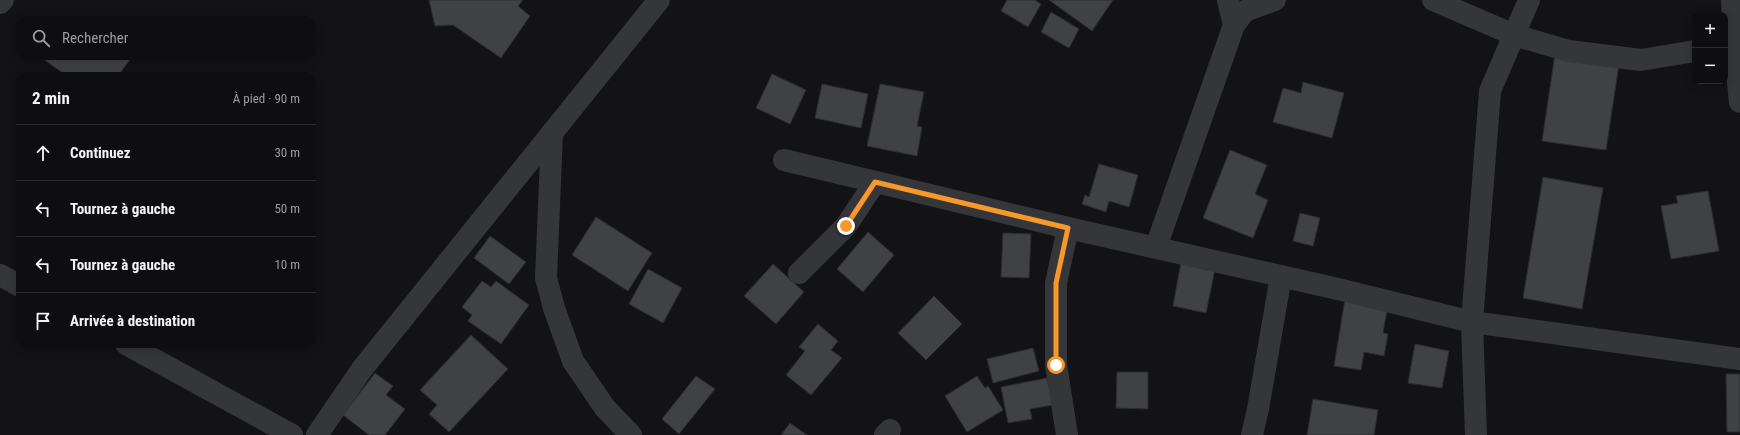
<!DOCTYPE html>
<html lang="fr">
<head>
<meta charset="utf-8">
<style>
  body { margin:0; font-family:"Roboto Condensed",sans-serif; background:#171719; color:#f1f3f6 }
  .controls { position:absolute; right:12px; top:12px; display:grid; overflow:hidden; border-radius:8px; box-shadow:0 2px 10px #0003 }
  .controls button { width:36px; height:36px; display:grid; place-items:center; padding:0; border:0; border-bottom:1px solid #2e2e30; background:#0e0e10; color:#f1f3f6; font:20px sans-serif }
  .stop { position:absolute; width:12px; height:12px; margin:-9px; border:3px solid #f79829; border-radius:50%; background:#fff }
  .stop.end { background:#f79829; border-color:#fff; box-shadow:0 1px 4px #0008 }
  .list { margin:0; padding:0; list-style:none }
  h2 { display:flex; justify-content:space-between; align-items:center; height:52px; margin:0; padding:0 16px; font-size:17px }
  h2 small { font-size:13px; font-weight:400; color:#9b9c9f }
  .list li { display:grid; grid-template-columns:26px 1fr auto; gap:12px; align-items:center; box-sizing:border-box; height:56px; padding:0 16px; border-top:1px solid #2e2e30 }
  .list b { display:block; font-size:15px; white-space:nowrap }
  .list em { font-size:13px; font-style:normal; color:#9b9c9f }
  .icon { flex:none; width:22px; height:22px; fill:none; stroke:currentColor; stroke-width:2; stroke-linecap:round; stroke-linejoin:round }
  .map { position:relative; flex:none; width:1740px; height:435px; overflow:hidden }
  .search { position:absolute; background:#0e0e10; box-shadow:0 2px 10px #0003; left:16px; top:16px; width:300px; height:44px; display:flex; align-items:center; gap:10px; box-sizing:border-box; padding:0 14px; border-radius:12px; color:#9b9c9f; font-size:15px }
  .panel { position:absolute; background:#0e0e10; box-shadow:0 2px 10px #0003; left:16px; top:72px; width:300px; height:276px; border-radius:12px }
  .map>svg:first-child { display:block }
</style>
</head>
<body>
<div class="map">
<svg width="1740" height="435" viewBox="0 0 1740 435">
  <rect width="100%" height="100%" fill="#131315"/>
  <g fill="#3f4145" stroke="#2d2d31">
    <polygon points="429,0 523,0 518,6 530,16 501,58 453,25 435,26"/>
    <polygon points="1007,0 1035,0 1041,4 1028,27 1001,11"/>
    <polygon points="1049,0 1113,0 1092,31"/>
    <polygon points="1051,12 1079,29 1069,48 1041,32"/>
    <polygon points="1555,54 1619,64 1606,150 1542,141"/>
    <polygon points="39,56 129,56 131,58 118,76 67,76"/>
    <polygon points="772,74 806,90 790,124 756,108"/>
    <polygon points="1303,82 1344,93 1332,138 1273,122 1283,88 1301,93"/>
    <polygon points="822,84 868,94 861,128 815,118"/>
    <polygon points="880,84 924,92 917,126 922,127 917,156 867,146"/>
    <polygon points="1230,150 1267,165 1255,194 1268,200 1253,238 1203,218"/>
    <polygon points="1099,164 1138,175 1129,207 1109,201 1106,212 1082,204 1085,195 1089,197"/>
    <polygon points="1543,177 1603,188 1582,309 1523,298"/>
    <polygon points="1708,191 1719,251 1671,259 1661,206 1678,203 1676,196"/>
    <polygon points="1300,213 1320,218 1313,246 1293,241"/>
    <polygon points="596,217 652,253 628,291 572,255"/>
    <polygon points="868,232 894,255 863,292 837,269"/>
    <polygon points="1003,233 1031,234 1029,278 1001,277"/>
    <polygon points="490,236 526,262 509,284 474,258"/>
    <polygon points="1182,257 1216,264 1206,313 1173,306"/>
    <polygon points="773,264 804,292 776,324 744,296"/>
    <polygon points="648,269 682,288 663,323 629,304"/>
    <polygon points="482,281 491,287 496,281 529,305 501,344 468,321 472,315 462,307"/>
    <polygon points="1346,293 1387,310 1383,333 1388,334 1384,356 1364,352 1361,370 1334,366"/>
    <polygon points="934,296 962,324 926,360 898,333"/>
    <polygon points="818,324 838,341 831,350 842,358 811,395 786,375 805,351 799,347"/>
    <polygon points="471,335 508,369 449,432 429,414 437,405 420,390"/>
    <polygon points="1415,344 1449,351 1442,388 1408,383"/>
    <polygon points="1033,348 1039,371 993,383 987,359"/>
    <polygon points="1117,372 1148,372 1148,409 1116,408"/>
    <polygon points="375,373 393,386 386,395 405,409 385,435 369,435 343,415"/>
    <polygon points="1726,374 1740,374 1740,432 1727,432"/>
    <polygon points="696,376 715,389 679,434 662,419"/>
    <polygon points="977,376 985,388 988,386 1003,410 967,432 945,396"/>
    <polygon points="1047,378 1053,405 1030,409 1032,419 1008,423 1001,387"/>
    <polygon points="1313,399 1378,410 1374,435 1307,435"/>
    <polygon points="790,423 807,435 781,435"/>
  </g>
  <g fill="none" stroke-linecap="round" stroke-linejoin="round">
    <g stroke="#34363a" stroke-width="22">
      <polyline points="1228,0 1234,25"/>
      <polyline points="1433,0 1514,35 1569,51 1641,60 1695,51"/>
      <polyline points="1732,0 1734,45 1740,102"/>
      <polyline points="0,3 3,0"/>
      <polyline points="552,133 546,278 554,308 573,361 605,408 631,435"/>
      <polyline points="784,160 1068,228 1338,289 1472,322 1740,359"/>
      <polyline points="1156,247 1234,25 1245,11 1275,0"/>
      <polyline points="799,273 846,226 875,182"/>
      <polyline points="0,275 20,286"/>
      <polyline points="126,344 292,435"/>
      <polyline points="317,435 362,369 659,0"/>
      <polyline points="885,435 890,430"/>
      <polyline points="1067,435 1056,365 1056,283 1068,228"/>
      <polyline points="1252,435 1258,409 1281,276"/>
      <polyline points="1476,435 1472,322 1490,91 1529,0"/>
    </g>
  </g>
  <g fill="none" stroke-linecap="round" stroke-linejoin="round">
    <polyline stroke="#f79829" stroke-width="5" points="846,226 875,182 1068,228 1056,283 1056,365"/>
  </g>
</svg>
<div class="controls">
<button>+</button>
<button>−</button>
</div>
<div class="stop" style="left:1056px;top:365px"></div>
<div class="stop end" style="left:846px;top:226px"></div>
<div class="search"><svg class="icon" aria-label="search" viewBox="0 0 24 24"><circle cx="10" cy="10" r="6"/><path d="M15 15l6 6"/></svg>Rechercher</div>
<section class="panel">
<h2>2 min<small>À pied · 90 m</small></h2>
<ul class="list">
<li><svg class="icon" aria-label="ahead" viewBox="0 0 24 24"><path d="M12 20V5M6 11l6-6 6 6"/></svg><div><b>Continuez</b></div><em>30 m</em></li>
<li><svg class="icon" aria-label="left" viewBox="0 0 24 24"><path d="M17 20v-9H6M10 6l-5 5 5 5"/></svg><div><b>Tournez à gauche</b></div><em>50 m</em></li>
<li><svg class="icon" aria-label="left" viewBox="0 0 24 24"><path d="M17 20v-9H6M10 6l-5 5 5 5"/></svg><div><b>Tournez à gauche</b></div><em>10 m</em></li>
<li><svg class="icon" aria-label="arrive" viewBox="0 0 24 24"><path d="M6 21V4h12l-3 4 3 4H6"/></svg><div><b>Arrivée à destination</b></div></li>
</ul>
</section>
</div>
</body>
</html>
